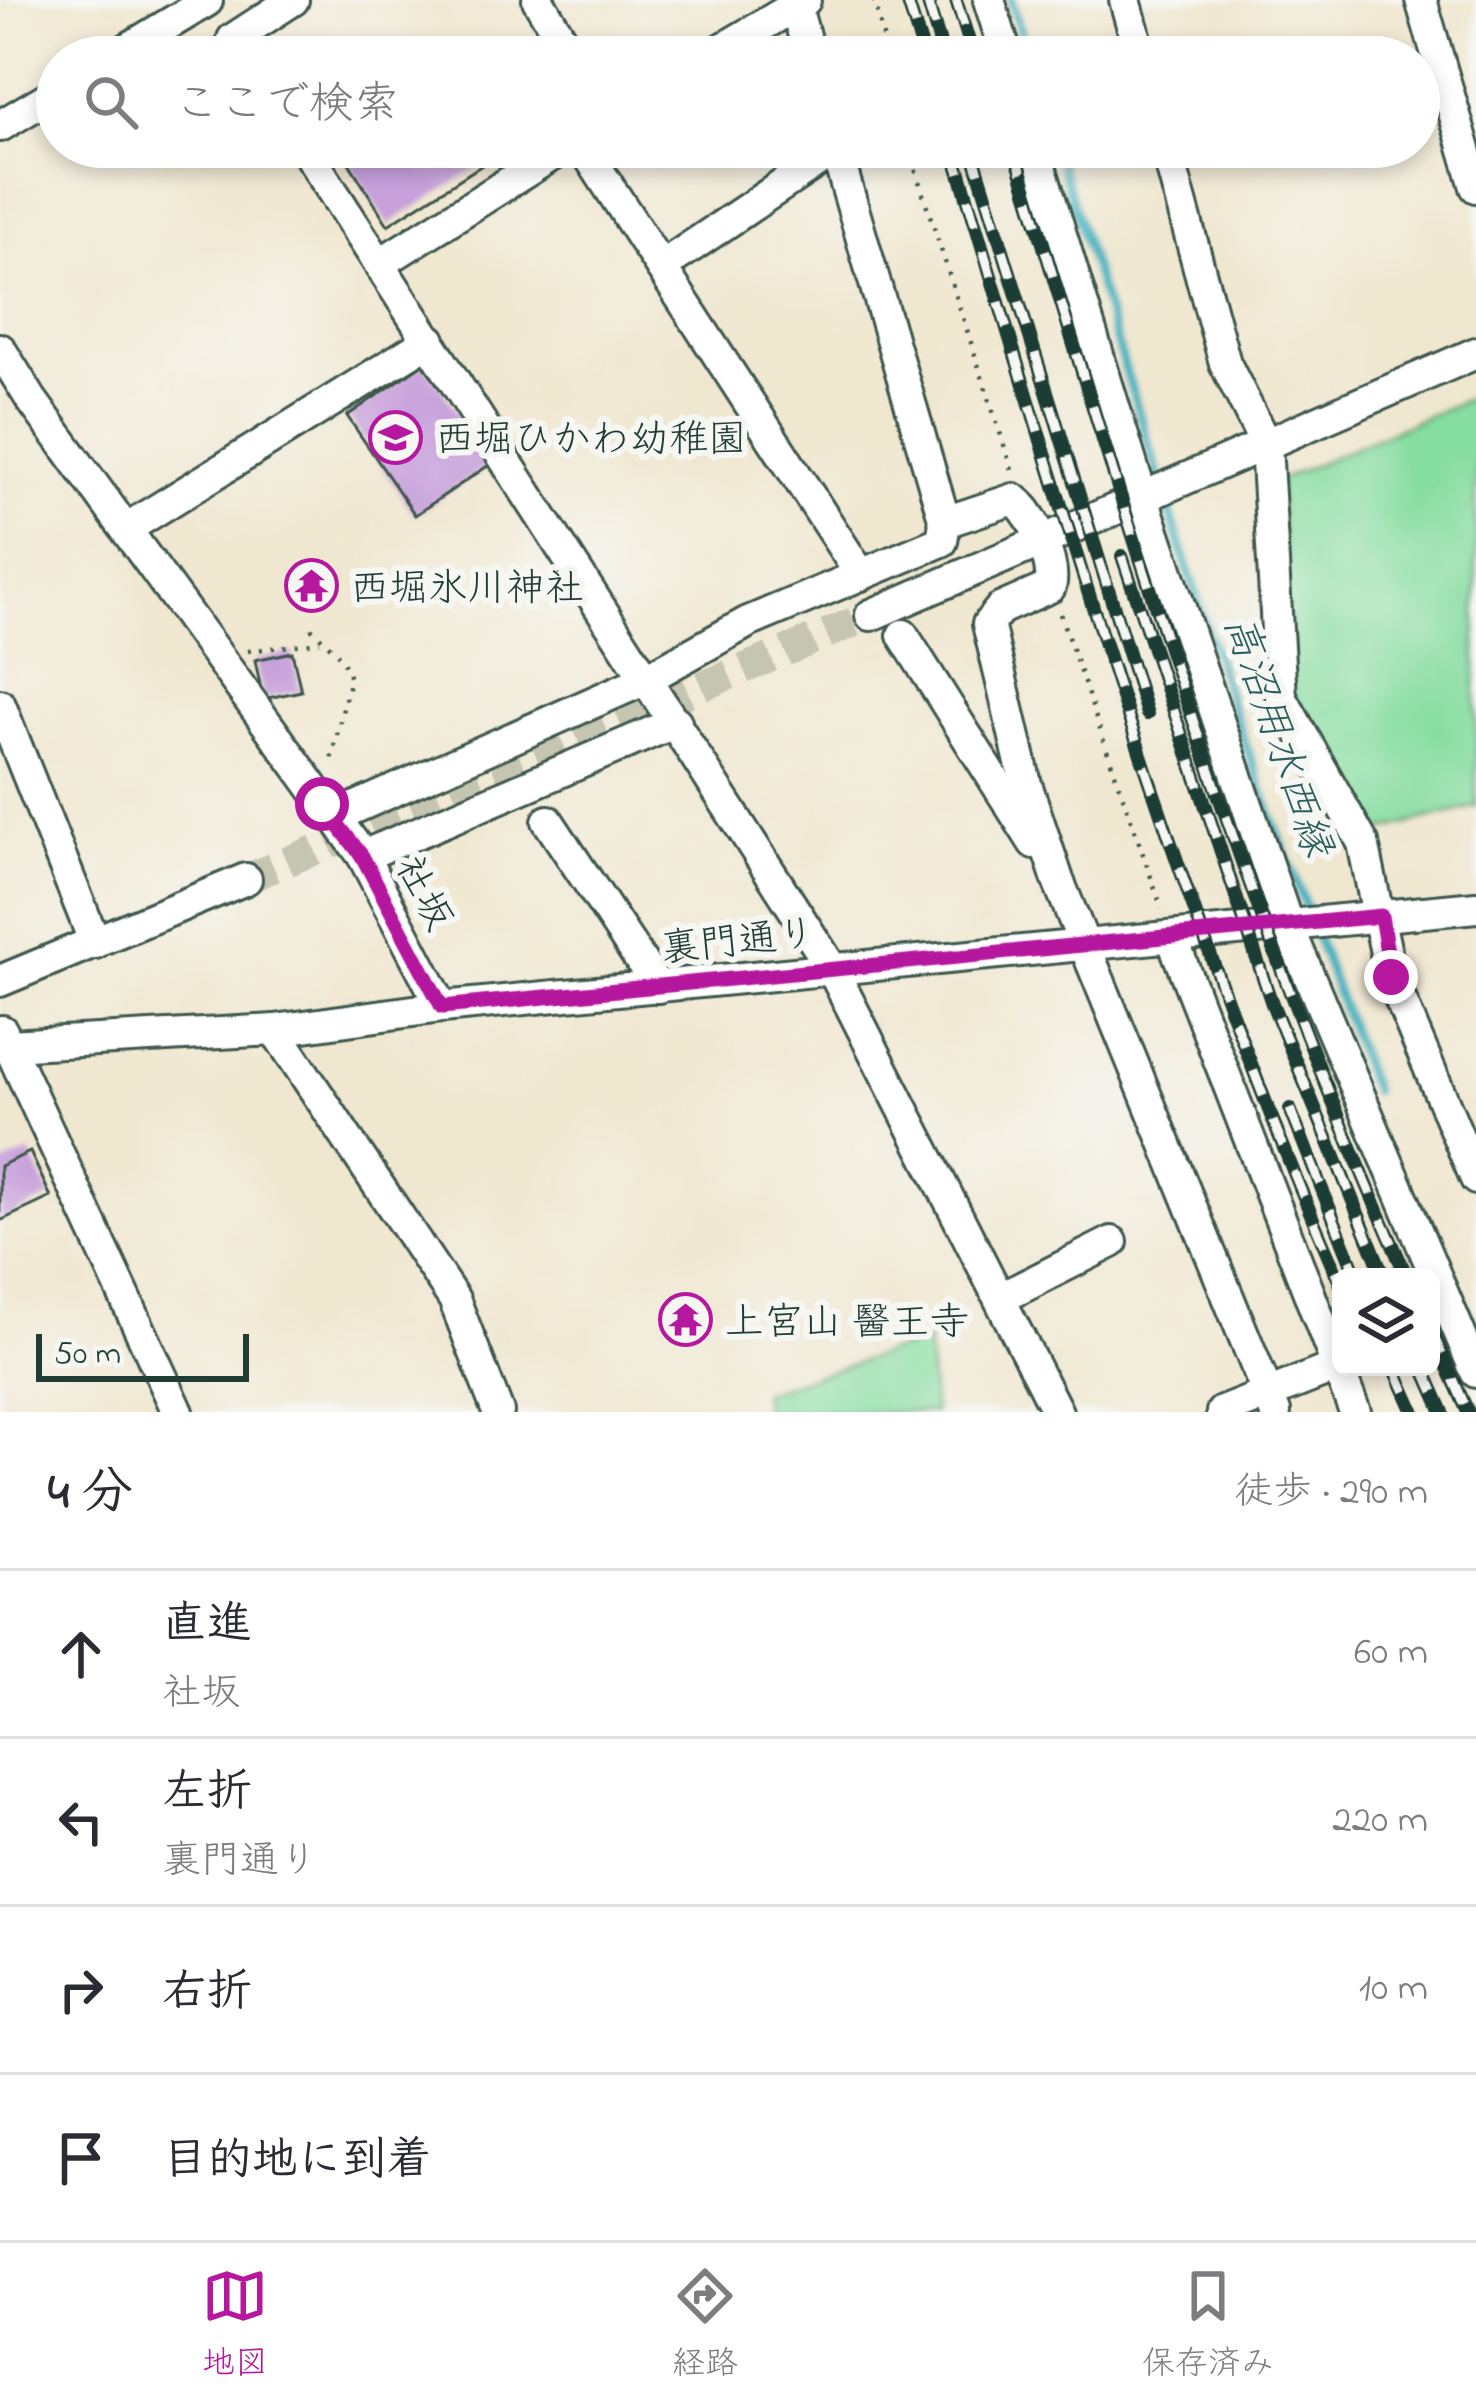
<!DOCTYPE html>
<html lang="ja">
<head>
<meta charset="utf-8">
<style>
  body { margin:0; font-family:"Indie Flower","Klee One",sans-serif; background:#f2f2f3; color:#2b2b33 }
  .controls { position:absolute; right:36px; bottom:36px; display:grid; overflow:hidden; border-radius:18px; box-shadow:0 6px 18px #0003 }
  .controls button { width:108px; height:108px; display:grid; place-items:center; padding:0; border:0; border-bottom:3px solid #e1e1e2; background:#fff; color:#2b2b33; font:60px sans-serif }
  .scale { position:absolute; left:36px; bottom:30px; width:213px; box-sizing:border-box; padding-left:12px; border:6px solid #1f3d34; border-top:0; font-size:33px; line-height:42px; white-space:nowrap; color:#1f3d34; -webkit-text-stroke:9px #f6f6f2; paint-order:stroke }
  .stop { position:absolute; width:36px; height:36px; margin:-27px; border:9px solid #b5179e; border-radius:50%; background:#fff }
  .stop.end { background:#b5179e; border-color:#fff; box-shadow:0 3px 12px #0008 }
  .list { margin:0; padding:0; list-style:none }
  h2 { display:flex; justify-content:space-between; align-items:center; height:156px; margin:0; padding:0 48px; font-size:51px }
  h2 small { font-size:39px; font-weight:400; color:#7c7c81 }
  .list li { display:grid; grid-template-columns:78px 1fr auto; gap:36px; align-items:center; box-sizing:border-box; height:168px; padding:0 48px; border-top:3px solid #e1e1e2 }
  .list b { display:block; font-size:45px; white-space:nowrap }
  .list p { margin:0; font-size:39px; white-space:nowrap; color:#7c7c81 }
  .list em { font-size:39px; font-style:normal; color:#7c7c81 }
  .icon { flex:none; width:66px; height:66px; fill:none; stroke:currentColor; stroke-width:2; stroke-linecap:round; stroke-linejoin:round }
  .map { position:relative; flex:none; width:1476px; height:1412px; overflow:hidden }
  .search { position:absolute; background:#fff; box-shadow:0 6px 18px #0003; left:36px; right:36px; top:36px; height:132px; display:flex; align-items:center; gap:30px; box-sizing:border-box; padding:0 42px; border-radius:66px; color:#7c7c81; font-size:45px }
  .sheet { height:828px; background:#fff }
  nav { display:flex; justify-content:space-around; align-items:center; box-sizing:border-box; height:168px; border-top:3px solid #e1e1e2; background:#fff; font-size:33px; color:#7c7c81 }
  nav a { display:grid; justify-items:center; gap:6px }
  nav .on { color:#b5179e }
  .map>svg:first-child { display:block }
</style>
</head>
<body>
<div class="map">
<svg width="1476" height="1412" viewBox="0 0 1476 1412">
  <rect width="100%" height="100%" fill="#f6f6f2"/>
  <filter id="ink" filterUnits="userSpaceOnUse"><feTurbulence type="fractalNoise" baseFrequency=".00833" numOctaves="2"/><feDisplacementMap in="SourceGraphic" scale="24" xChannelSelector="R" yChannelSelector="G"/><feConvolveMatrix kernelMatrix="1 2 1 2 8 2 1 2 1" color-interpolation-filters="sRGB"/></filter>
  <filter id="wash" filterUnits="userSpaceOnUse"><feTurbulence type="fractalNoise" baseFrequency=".004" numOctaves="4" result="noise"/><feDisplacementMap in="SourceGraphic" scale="48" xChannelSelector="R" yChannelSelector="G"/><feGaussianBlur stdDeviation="2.7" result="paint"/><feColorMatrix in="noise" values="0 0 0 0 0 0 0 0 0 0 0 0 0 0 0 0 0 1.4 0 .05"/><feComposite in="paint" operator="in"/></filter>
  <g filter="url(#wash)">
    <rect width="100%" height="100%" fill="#f0e7d0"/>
    <g fill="#86dda0" stroke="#528d6a" stroke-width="3">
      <polygon points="1476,395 1476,806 1377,832 1291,693 1279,480"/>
      <polygon points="927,1340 934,1412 765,1412 761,1393"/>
    </g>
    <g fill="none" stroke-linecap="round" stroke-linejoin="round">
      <g stroke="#44b2c0" stroke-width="9">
        <polyline points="1011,0 1028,57"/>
        <polyline points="1055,147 1230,702 1373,1091"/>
        <polyline points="1436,1239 1476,1332"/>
      </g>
    </g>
    <g id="blocks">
      <g fill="#c7a0dc">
        <polygon points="339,147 470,147 482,165 388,225"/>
        <polygon points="424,363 492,463 415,515 347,416"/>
        <polygon points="292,652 301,691 263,699 255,660"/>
        <polygon points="30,1152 51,1197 0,1221 0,1166"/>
      </g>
    </g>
  </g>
  <g filter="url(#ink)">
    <use href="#blocks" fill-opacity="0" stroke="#3e564b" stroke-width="3"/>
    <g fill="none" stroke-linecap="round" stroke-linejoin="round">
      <polyline stroke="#c6c5b1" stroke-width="30" stroke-dasharray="30 15" stroke-linecap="butt" points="246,879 871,615"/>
      <defs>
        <g id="minor">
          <polyline points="538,0 572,57"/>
          <polyline points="794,0 810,57"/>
          <polyline points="989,0 1007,57"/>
          <polyline points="1125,0 1141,57"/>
          <polyline points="1421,0 1476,187"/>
          <polyline points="233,39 293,0"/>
          <polyline points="114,57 207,1"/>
          <polyline points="709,57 805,0"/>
          <polyline points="0,126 57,92"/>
          <polyline points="304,147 831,967 1057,1412"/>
          <polyline points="583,147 861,575"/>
          <path d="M835 147 945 522 1014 499C1033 513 1057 565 1050 587L1000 609 988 624 1026 784 1058 880 1275 1412"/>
          <polyline points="1034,147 1134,472 1288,926 1476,1372"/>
          <polyline points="1166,147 1225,363 1266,445 1281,697 1363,843 1391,977 1476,1179"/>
          <polyline points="381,263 565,147"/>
          <polyline points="661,267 836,149"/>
          <polyline points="0,349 31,399 363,856 442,1007"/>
          <polyline points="126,529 430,340"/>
          <polyline points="871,615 1476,353"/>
          <polyline points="903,635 1034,843"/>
          <polyline points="0,705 95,943"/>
          <polyline points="334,817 646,679 748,622 942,541 945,522"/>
          <polyline points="548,821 658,987"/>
          <polyline points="363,856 676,722"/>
          <polyline points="1172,938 1355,1412"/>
          <polyline points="0,981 246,879"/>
          <polyline points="275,1030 454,1299 498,1412"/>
          <polyline points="2,1031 178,1412"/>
          <polyline points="9,1045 275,1030 442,1007 1476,907"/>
          <polyline points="1001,1298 1112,1242"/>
          <polyline points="1222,1412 1341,1365"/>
        </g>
      </defs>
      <use href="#minor" stroke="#3e564b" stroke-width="36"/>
      <g stroke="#3e564b" stroke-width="4.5" stroke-dasharray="3 9" stroke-linecap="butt">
        <polyline points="874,0 888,57"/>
        <polyline points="908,147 1013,473"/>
        <polyline points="1060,614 1162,909"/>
        <polyline points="311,628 341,657 350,678 331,760"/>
        <polyline points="248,651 320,642"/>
      </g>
      <use href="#minor" stroke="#fff" stroke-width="30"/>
      <defs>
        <g id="rail">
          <polyline points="907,0 925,57"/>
          <polyline points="927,0 944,57"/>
          <polyline points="956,0 974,57"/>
          <path d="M952 147C1068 530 1181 917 1341 1285"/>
          <polyline points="971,147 1147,714"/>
          <path d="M1014 147C1129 529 1244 913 1407 1277"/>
          <polyline points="1122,556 1271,1001 1384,1277"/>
          <polyline points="1290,1109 1357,1277"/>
          <polyline points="1431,1330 1468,1412"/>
          <polyline points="1394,1367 1414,1412"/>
          <polyline points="1423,1367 1443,1412"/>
        </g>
      </defs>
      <use href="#rail" stroke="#1f3d34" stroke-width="14"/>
      <use href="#rail" stroke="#f6f6f2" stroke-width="9" stroke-dasharray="27" stroke-linecap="butt"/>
    </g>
  </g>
  <g fill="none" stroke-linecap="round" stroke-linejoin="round" filter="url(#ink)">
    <polyline stroke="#b5179e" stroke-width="15" points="322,804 362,856 442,1007 1381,916 1391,977"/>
  </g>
  <defs>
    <symbol id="school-ring" viewBox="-11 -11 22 22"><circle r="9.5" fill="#f6f6f2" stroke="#b5179e" stroke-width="1.5"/><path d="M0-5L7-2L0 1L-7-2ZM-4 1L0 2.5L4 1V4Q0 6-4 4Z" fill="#b5179e"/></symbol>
    <symbol id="temple-ring" viewBox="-11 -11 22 22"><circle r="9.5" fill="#f6f6f2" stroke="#b5179e" stroke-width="1.5"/><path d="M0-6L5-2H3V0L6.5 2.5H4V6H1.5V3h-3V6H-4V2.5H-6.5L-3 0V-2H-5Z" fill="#b5179e"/></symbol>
  </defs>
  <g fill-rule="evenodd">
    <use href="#school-ring" x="366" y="408" width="59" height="59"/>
    <use href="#temple-ring" x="282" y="556" width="59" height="59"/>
    <use href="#temple-ring" x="656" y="1290" width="59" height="59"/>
  </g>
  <g text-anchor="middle" stroke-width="12" stroke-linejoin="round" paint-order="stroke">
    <g font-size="39" fill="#1f3d34" stroke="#f6f6f2" text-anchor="start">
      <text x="435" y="451">西堀ひかわ幼稚園</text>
      <text x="350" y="600">西堀氷川神社</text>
      <text x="725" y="1334">上宮山 醫王寺</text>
    </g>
    <g font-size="39" fill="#1f3d34" stroke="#f6f6f2">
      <text transform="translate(426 892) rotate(62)" y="14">社坂</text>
      <text transform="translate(738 939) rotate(-6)" y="14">裏門通り</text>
    </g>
    <g font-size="42" font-style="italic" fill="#2a605e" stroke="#f6f6f2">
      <text transform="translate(1280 735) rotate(71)" y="15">高沼用水西縁</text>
    </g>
  </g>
</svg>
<div class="controls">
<button><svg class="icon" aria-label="layers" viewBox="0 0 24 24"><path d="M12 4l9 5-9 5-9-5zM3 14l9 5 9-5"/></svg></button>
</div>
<div class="scale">50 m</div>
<div class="stop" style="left:322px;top:804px"></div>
<div class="stop end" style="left:1391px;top:977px"></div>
<div class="search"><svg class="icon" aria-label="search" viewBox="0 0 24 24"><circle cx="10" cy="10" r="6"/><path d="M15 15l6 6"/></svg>ここで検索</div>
</div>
<section class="sheet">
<h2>4 分<small>徒歩 · 290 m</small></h2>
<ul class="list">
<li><svg class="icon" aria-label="ahead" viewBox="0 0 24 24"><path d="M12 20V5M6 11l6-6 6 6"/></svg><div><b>直進</b><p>社坂</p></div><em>60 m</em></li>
<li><svg class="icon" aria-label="left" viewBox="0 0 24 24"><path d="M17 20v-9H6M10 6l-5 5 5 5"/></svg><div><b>左折</b><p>裏門通り</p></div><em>220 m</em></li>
<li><svg class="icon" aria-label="right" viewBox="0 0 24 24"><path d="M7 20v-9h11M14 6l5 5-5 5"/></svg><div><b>右折</b></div><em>10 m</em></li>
<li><svg class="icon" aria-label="arrive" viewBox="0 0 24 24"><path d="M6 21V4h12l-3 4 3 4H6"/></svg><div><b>目的地に到着</b></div></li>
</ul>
</section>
<nav>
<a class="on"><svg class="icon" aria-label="map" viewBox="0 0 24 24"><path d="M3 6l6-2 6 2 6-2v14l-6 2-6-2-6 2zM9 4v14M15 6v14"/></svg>地図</a>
<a><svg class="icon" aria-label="directions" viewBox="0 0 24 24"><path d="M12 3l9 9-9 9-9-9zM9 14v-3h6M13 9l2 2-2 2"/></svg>経路</a>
<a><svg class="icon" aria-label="saved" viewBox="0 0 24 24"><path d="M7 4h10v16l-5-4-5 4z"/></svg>保存済み</a>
</nav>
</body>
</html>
